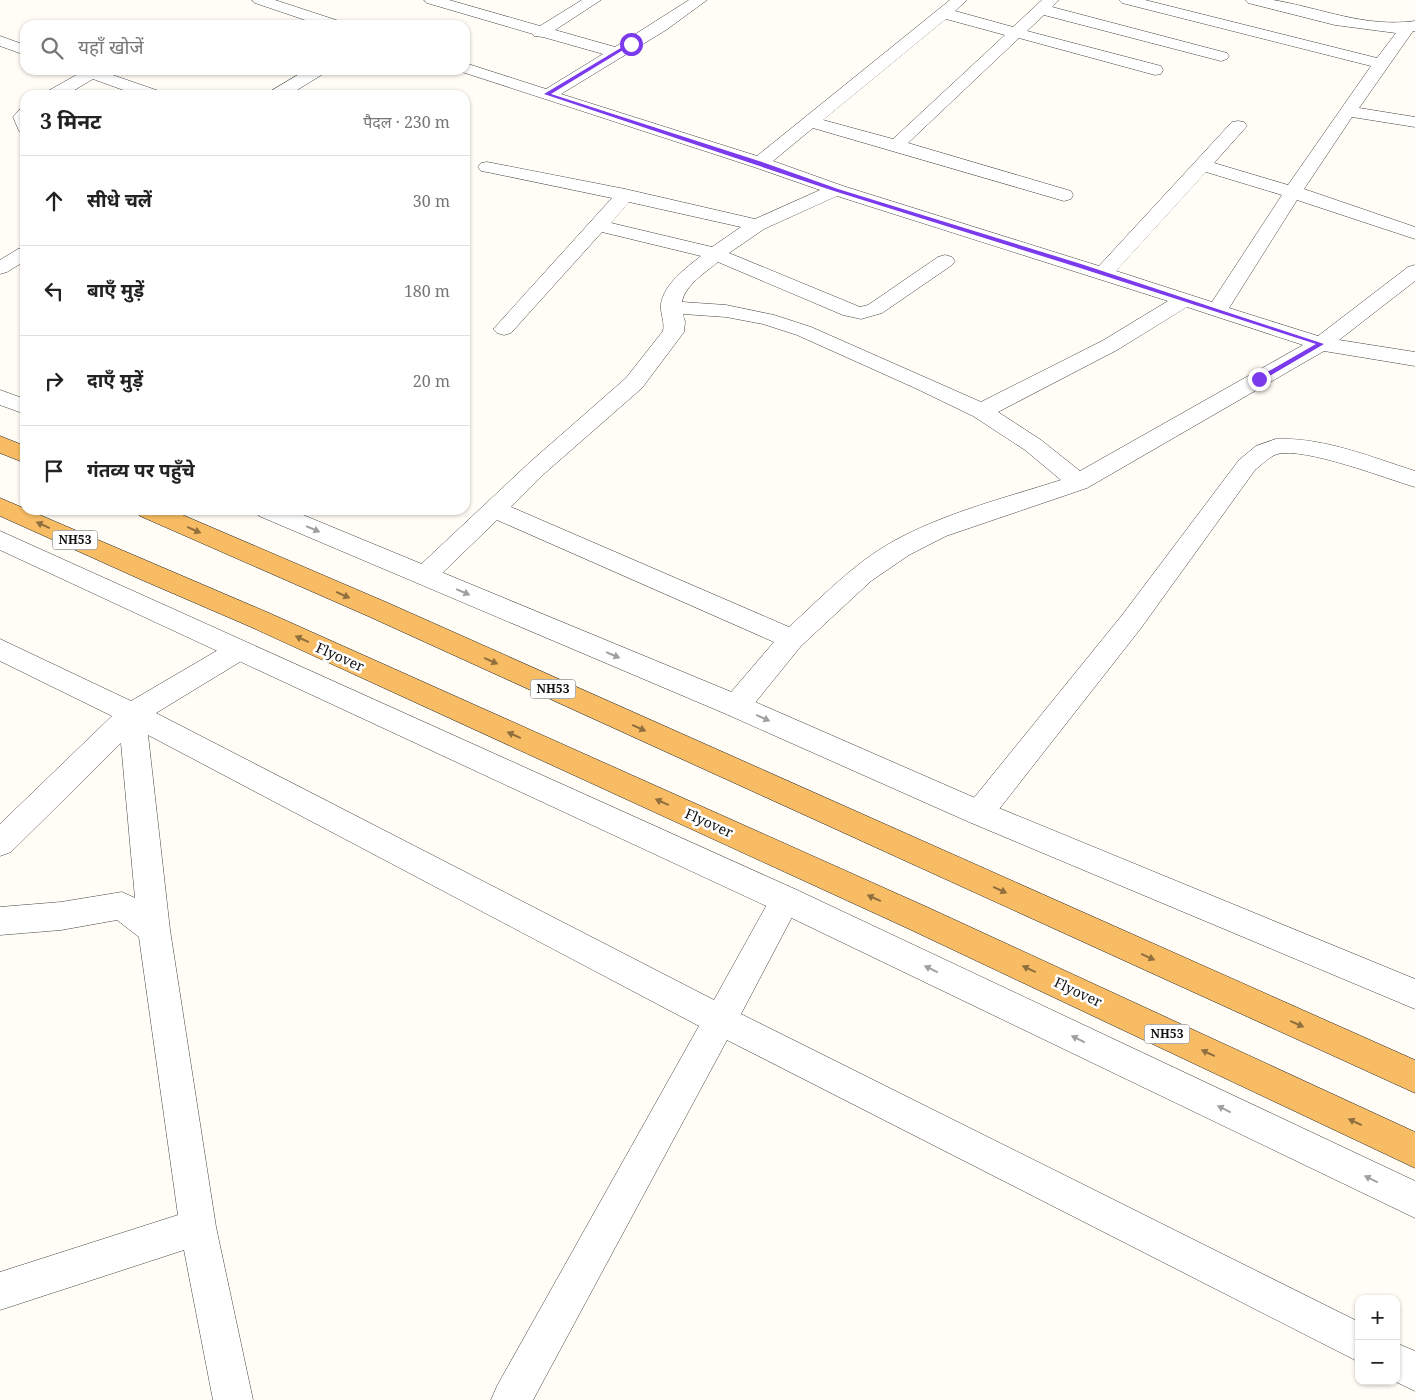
<!DOCTYPE html>
<html lang="hi">
<head>
<meta charset="utf-8">
<style>
  body { margin:0; font-family:"Noto Serif","Noto Sans Devanagari",serif; background:#f6f6f6; color:#222 }
  .controls { position:absolute; right:15px; bottom:15px; display:grid; overflow:hidden; border-radius:10px; box-shadow:0 1px 4px #0004 }
  .controls button { width:45px; height:45px; display:grid; place-items:center; padding:0; border:0; border-bottom:1px solid #e0e0e0; background:#fff; color:#222; font:25px sans-serif }
  .stop { position:absolute; width:15px; height:15px; margin:-11px; border:4px solid #7c3aed; border-radius:50%; background:#fff }
  .stop.end { background:#7c3aed; border-color:#fff; box-shadow:0 1px 5px #0008 }
  .list { margin:0; padding:0; list-style:none }
  h2 { display:flex; justify-content:space-between; align-items:center; height:65px; margin:0; padding:0 20px; font-size:21px }
  h2 small { font-size:16px; font-weight:400; color:#767676 }
  .list li { display:grid; grid-template-columns:32px 1fr auto; gap:15px; align-items:center; box-sizing:border-box; height:90px; padding:0 20px; border-top:1px solid #e0e0e0 }
  .list b { display:block; font-size:19px; white-space:nowrap }
  .list em { font-size:16px; font-style:normal; color:#767676 }
  .icon { flex:none; width:28px; height:28px; fill:none; stroke:currentColor; stroke-width:2; stroke-linecap:round; stroke-linejoin:round }
  .map { position:relative; flex:none; width:1415px; height:1400px; overflow:hidden }
  .search { position:absolute; background:#fff; box-shadow:0 1px 4px #0004; left:20px; top:20px; width:450px; height:55px; display:flex; align-items:center; gap:12px; box-sizing:border-box; padding:0 18px; border-radius:15px; color:#767676; font-size:19px }
  .panel { position:absolute; background:#fff; box-shadow:0 1px 4px #0004; left:20px; top:90px; width:450px; height:425px; border-radius:15px }
  .map>svg:first-child { display:block }
</style>
</head>
<body>
<div class="map">
<svg width="1415" height="1400" viewBox="0 0 1415 1400">
  <rect width="100%" height="100%" fill="#fffdf5"/>
  <g fill="none" stroke-linecap="round" stroke-linejoin="round">
    <defs>
      <g id="minor">
        <polygon points="252,0 275,0 342,22 344,25 320,25 255,3"/>
        <path d="M424 0H449L540 26 582 0H601L555 30 615 47 689 0H707L666 30 561 94 757 156 950 0H967L955 11 1013 27 1042 0H1059L1052 7 1227 53 1229 56 1227 59 1221 61 1044 15 1027 31 1161 66 1163 70 1161 74 1155 75 1019 38 908 143 1071 191 1073 195 1071 199 1064 201 813 128 773 161 843 186 1099 266 1232 122 1238 121 1244 122 1247 126 1214 163 1288 185 1371 66 1122 3 1119 0H1145L1377 58 1396 33 1335 25 1248 3 1245 0C1254 0 1264 0 1273 0 1321 8 1365 28 1415 21V31H1413L1359 108 1415 117V127L1352 117 1304 189 1415 227V239L1297 200 1229 308 1318 336 1408 267 1415 265V281L1339 340 1415 352V366L1324 351 1087 488 946 536 909 555 871 581 801 646 746 714 736 717 726 714 722 706 726 698 774 642 497 520 433 582 424 585 415 582 411 576 415 570 529 463 626 378 663 331C665 321 660 314 661 304 664 284 686 268 701 256L602 232 511 333 504 335 497 333 493 329 497 325 612 198 487 172 481 171 478 167 481 163 487 162 625 189 755 219 820 190 754 167 459 71 458 70H465V63L546 89 603 54 543 37 534 36 533 34 427 3ZM946 19 1005 35 893 139 823 120ZM1206 172 1282 195 1212 302 1116 271ZM837 196 1168 301 1102 341 981 402 811 327 774 315 726 305 682 302C685 285 706 272 718 262L843 315 861 319 882 313 952 265 955 261 952 257 945 255 938 257 868 305 860 307 729 253 764 229ZM629 202 741 227 712 247 611 223ZM1187 307 1303 345 1080 471 1041 440 998 412 1117 350ZM683 314 726 317 763 324 797 335 915 388 973 416 1025 450 1061 480C1005 498 944 513 892 542 853 564 822 597 789 627L511 507 545 473 642 388 684 332 685 322Z"/>
        <polygon points="0,36 25,45 25,55 0,46"/>
        <polygon points="74,70 98,70 159,91 161,95 137,95 93,79 66,95 46,95 48,91 78,74"/>
        <polygon points="306,70 325,70 323,74 289,95 269,95 271,91"/>
        <polygon points="25,109 25,132 19,131 13,117 19,110"/>
        <polygon points="25,247 25,261 7,272 0,274 0,260 18,249"/>
        <path d="M1276 439C1323 437 1371 457 1415 471V487C1384 478 1306 447 1277 454 1269 457 1261 465 1255 470L1141 628 989 822 979 825 969 822 964 813 969 804 1123 614 1239 460 1256 446Z"/>
        <polygon points="0,639 131,701 230,643 239,640 248,643 252,650 248,657 156,713 714,1000 775,890 786,886 797,890 801,900 741,1014 1359,1322 1359,1362 727,1040 533,1400 491,1400 497,1386 699,1026 148,735 170,930 216,1227 253,1400 213,1400 184,1250 0,1310 0,1272 178,1215 139,937 117,920 61,930 0,935 0,907 61,902 122,892 135,898 121,743 11,852 0,856 0,824 112,716 0,661"/>
        <polygon points="1396,1343 1415,1351 1415,1391 1394,1381 1396,1381"/>
      </g>
      <g id="tertiary">
        <polygon points="0,390 25,399 25,414 0,405"/>
        <polygon points="256,510 291,510 746,698 989,804 1415,979 1415,1009 969,822 726,714 259,516"/>
        <polygon points="0,531 797,890 1415,1181 1415,1218 775,910 0,550"/>
      </g>
      <g id="trunk">
        <polygon points="0,436 25,446 25,463 0,453"/>
        <polygon points="0,498 269,613 929,908 1415,1132 1415,1168 907,928 251,627 142,580 0,516"/>
        <polygon points="137,510 171,510 388,603 1415,1060 1415,1093 370,617 140,516"/>
      </g>
    </defs>
    <use href="#minor" stroke="#444" stroke-width="1"/>
    <use href="#tertiary" stroke="#444" stroke-width="1"/>
    <use href="#trunk" stroke="#222" stroke-width="1"/>
    <use href="#minor" fill="#fff" fill-rule="evenodd"/>
    <use href="#tertiary" fill="#fff" fill-rule="evenodd"/>
    <use href="#trunk" fill="#f7bc64" fill-rule="evenodd"/>
  </g>
  <defs><path id="oneway-solid" d="M-6-.8H1V-3.2L6.5 0L1 3.2V.8H-6Z" transform="scale(1.25)"/></defs>
  <g fill="#906f3f">
    <use href="#oneway-solid" transform="translate(43 525) rotate(-156)"/>
    <use href="#oneway-solid" transform="translate(194 530) rotate(24)"/>
    <use href="#oneway-solid" transform="translate(343 595) rotate(24)"/>
    <use href="#oneway-solid" transform="translate(302 639) rotate(-156)"/>
    <use href="#oneway-solid" transform="translate(491 661) rotate(24)"/>
    <use href="#oneway-solid" transform="translate(639 728) rotate(24)"/>
    <use href="#oneway-solid" transform="translate(514 735) rotate(-156)"/>
    <use href="#oneway-solid" transform="translate(662 802) rotate(-156)"/>
    <use href="#oneway-solid" transform="translate(1000 890) rotate(24)"/>
    <use href="#oneway-solid" transform="translate(874 898) rotate(-156)"/>
    <use href="#oneway-solid" transform="translate(1148 957) rotate(24)"/>
    <use href="#oneway-solid" transform="translate(1029 969) rotate(-155)"/>
    <use href="#oneway-solid" transform="translate(1297 1024) rotate(24)"/>
    <use href="#oneway-solid" transform="translate(1208 1053) rotate(-155)"/>
    <use href="#oneway-solid" transform="translate(1355 1122) rotate(-155)"/>
  </g>
  <g fill="#a0a0a0">
    <use href="#oneway-solid" transform="translate(313 529) rotate(23)"/>
    <use href="#oneway-solid" transform="translate(463 592) rotate(23)"/>
    <use href="#oneway-solid" transform="translate(613 655) rotate(23)"/>
    <use href="#oneway-solid" transform="translate(763 718) rotate(24)"/>
    <use href="#oneway-solid" transform="translate(931 969) rotate(-154)"/>
    <use href="#oneway-solid" transform="translate(1078 1039) rotate(-154)"/>
    <use href="#oneway-solid" transform="translate(1224 1109) rotate(-154)"/>
    <use href="#oneway-solid" transform="translate(1371 1179) rotate(-154)"/>
  </g>
  <polygon fill="#7c3aed" points="629,43 633,44 551,94 762,162 838,189 1081,264 1324,344 1261,381 1257,381 1257,378 1316,344 1077,267 834,191 544,94"/>
  <g text-anchor="middle" stroke-width="5" stroke-linejoin="round" paint-order="stroke">
    <g fill="#fff" stroke="#585858" stroke-width="1">
      <rect x="52.5" y="530.5" width="45" height="19" rx="4"/>
      <rect x="530.5" y="679.5" width="45" height="19" rx="4"/>
      <rect x="1144.5" y="1024.5" width="45" height="19" rx="4"/>
    </g>
    <g font-size="12" font-weight="bold" fill="#111">
      <text x="75" y="544">NH53</text>
      <text x="553" y="693">NH53</text>
      <text x="1167" y="1038">NH53</text>
    </g>
    <g font-size="14" fill="#111" stroke="#fff">
      <text transform="translate(340 657) rotate(24)" y="5">Flyover</text>
      <text transform="translate(709 823) rotate(24)" y="5">Flyover</text>
      <text transform="translate(1078 992) rotate(25)" y="5">Flyover</text>
    </g>
  </g>
</svg>
<div class="controls">
<button>+</button>
<button>−</button>
</div>
<div class="stop" style="left:631px;top:44px"></div>
<div class="stop end" style="left:1259px;top:379px"></div>
<div class="search"><svg class="icon" aria-label="search" viewBox="0 0 24 24"><circle cx="10" cy="10" r="6"/><path d="M15 15l6 6"/></svg>यहाँ खोजें</div>
<section class="panel">
<h2>3 मिनट<small>पैदल · 230 m</small></h2>
<ul class="list">
<li><svg class="icon" aria-label="ahead" viewBox="0 0 24 24"><path d="M12 20V5M6 11l6-6 6 6"/></svg><div><b>सीधे चलें</b></div><em>30 m</em></li>
<li><svg class="icon" aria-label="left" viewBox="0 0 24 24"><path d="M17 20v-9H6M10 6l-5 5 5 5"/></svg><div><b>बाएँ मुड़ें</b></div><em>180 m</em></li>
<li><svg class="icon" aria-label="right" viewBox="0 0 24 24"><path d="M7 20v-9h11M14 6l5 5-5 5"/></svg><div><b>दाएँ मुड़ें</b></div><em>20 m</em></li>
<li><svg class="icon" aria-label="arrive" viewBox="0 0 24 24"><path d="M6 21V4h12l-3 4 3 4H6"/></svg><div><b>गंतव्य पर पहुँचे</b></div></li>
</ul>
</section>
</div>
</body>
</html>
